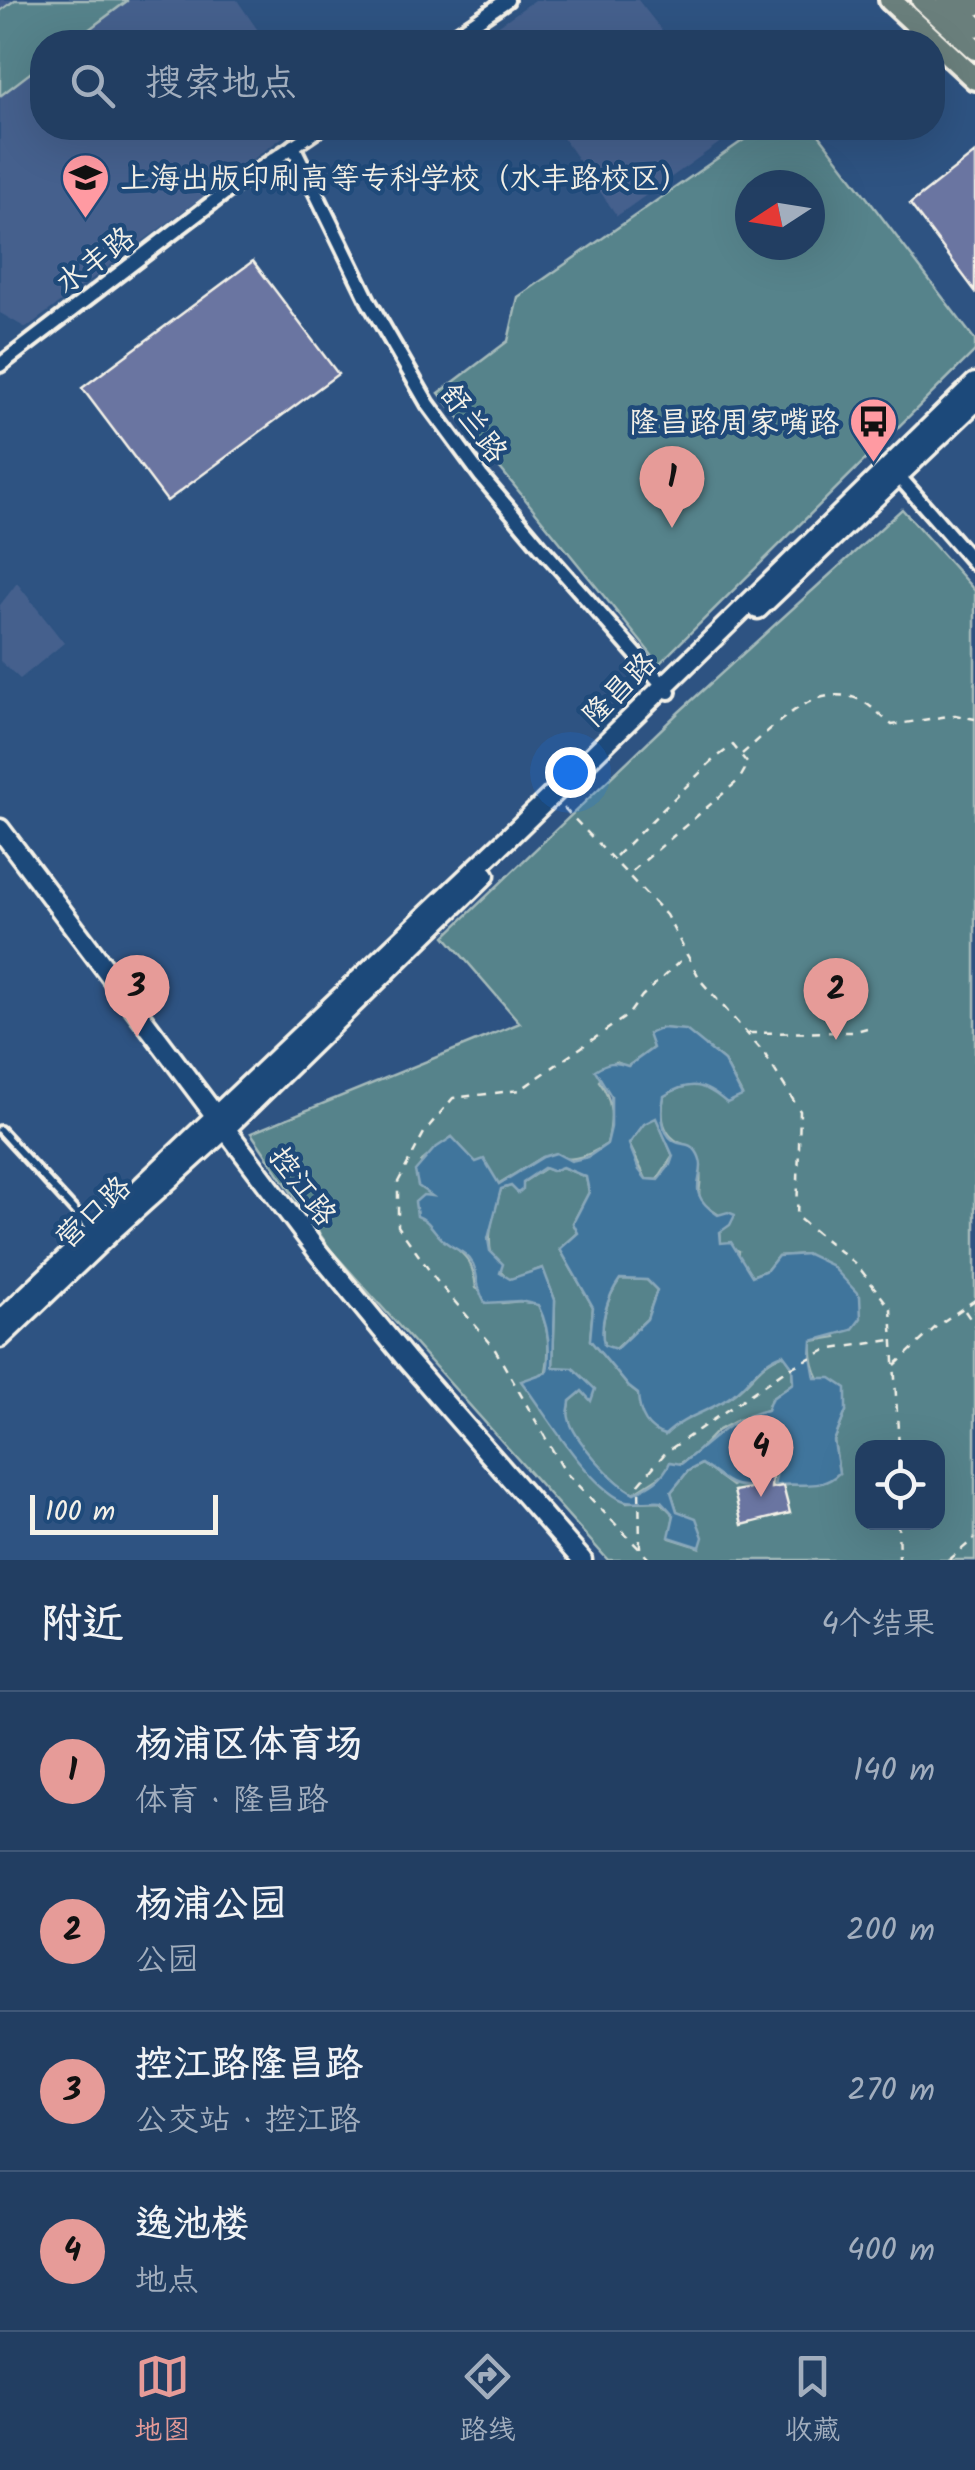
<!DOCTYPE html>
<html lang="zh">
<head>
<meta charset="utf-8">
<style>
  body { margin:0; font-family:Kalam,"LXGW WenKai TC",sans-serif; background:#2e496b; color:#f1f3f6 }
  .controls { position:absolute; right:30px; bottom:30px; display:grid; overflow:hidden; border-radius:20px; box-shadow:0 10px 40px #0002 }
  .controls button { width:90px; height:90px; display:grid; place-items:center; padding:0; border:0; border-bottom:2px solid #3f5777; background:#223e62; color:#f1f3f6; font:50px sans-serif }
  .compass { position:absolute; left:735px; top:170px; width:90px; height:90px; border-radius:50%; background:#223e62; box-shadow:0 10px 40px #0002; rotate:258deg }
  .scale { position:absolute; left:30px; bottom:25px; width:188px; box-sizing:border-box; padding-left:10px; border:5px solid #f4f1e8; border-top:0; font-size:28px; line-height:35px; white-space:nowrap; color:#f4f1e8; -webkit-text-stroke:8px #1f4a7a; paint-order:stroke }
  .you { position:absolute; left:570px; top:772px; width:35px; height:35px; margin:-25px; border:8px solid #fff; border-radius:50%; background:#1a73e8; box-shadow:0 0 0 15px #1a73e833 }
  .badge { display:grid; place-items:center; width:65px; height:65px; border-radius:50%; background:#e69b98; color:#111; font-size:32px; font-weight:700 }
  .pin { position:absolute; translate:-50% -82px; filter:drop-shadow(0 2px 5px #0008) }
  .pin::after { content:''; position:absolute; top:52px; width:35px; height:30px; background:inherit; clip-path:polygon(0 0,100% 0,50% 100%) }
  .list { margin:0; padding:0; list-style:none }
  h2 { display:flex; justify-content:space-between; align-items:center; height:130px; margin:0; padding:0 40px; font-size:42px }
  h2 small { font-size:32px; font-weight:400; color:#a2aebe }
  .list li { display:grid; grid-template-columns:65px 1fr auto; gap:30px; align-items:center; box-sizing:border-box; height:160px; padding:0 40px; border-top:2px solid #3f5777 }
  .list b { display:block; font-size:38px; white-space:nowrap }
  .list p { margin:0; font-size:32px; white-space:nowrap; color:#a2aebe }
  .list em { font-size:32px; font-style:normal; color:#a2aebe }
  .icon { flex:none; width:55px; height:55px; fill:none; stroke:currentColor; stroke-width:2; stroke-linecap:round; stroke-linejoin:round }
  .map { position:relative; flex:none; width:975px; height:1560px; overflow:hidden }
  .search { position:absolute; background:#223e62; box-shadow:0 10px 40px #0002; left:30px; right:30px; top:30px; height:110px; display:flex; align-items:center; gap:25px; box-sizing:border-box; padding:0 35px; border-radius:40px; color:#a2aebe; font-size:38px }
  .sheet { height:770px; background:#223e62 }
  nav { display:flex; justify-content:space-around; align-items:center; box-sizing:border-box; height:140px; border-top:2px solid #3f5777; background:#223e62; font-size:28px; color:#a2aebe }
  nav a { display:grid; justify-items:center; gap:5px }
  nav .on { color:#e69b98 }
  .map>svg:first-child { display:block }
</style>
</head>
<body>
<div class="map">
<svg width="975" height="1560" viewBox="0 0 975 1560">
  <rect width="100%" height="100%" fill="#2e5382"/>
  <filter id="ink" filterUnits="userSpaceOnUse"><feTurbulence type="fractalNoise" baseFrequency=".01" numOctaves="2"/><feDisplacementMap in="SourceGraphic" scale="20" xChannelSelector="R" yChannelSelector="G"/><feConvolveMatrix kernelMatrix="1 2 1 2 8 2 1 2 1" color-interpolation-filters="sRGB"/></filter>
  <g filter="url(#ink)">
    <g fill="#44608d">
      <polygon points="0,0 237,0 266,42 42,42 42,128 295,128 26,328 0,313"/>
      <polygon points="535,0 638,0 671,42 498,42 490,31"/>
      <polygon points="556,128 737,128 739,129 617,216"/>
      <polygon points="17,583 64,643 20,679 0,661 0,605"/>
    </g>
    <g fill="#56838b" stroke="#a5baba" stroke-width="2.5" fill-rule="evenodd">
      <polygon points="15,0 127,0 127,1 72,42 42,42 42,64 0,96 0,11"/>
      <path d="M761 128H814L975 340V351L659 664 439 393 508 341 518 297ZM750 185H810V245H750Z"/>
      <path d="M902 509 975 591V1560H608L330 1249 251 1133 520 1023 445 936 679 712ZM662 1028 686 1031 724 1061 742 1095 727 1102C702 1081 693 1078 664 1096 659 1120 664 1141 690 1146 693 1153 700 1163 700 1171 703 1197 688 1195 719 1215L721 1244 739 1251 738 1257 752 1276 767 1270 778 1256 808 1254 836 1337 812 1341C809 1374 824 1388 846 1411L834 1441 839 1473 799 1484 775 1486 777 1471 768 1464 732 1486 702 1464 688 1471 671 1492 677 1511 699 1547 670 1538 674 1515 660 1501 626 1502 584 1465 522 1382 546 1372C551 1349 548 1325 538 1304L520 1301 502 1303 476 1288C472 1244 449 1253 427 1219L435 1198 421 1162 452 1137 476 1163 484 1160 498 1184 543 1157C570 1161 583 1160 607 1144 613 1120 614 1101 599 1081L616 1062 627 1067 653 1048 649 1034ZM862 1448H938V1522H862Z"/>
      <polygon points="656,1117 673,1156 657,1180 646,1179 629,1144 644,1123"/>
      <path d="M562 1167 586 1177 589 1192 573 1223 578 1233 560 1249 593 1307 590 1340 629 1387 638 1394 665 1435C683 1416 706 1411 728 1398 751 1385 756 1364 784 1354L792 1366 793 1383 771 1399 767 1410 738 1420 717 1431 695 1454 634 1493C615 1485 573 1439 568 1418 567 1412 570 1407 570 1401L582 1391 591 1400 563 1369 553 1367 555 1300 542 1268 510 1280C478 1260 491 1219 501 1189L523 1182 545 1168 552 1171Z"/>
      <path d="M620 1279 647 1280 657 1290 647 1319 615 1349 604 1346C599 1325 607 1297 620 1279Z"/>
    </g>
    <path fill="#40759c" stroke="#88a7ba" stroke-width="2.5" fill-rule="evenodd" d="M662 1028 686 1030 724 1061 742 1096 727 1103C704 1083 690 1080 664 1096 661 1110 660 1132 674 1141 682 1146 690 1142 696 1151 713 1176 678 1188 718 1215L728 1212 735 1215 730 1225 720 1232 721 1243 731 1242 752 1276 767 1270 778 1256 808 1254 831 1265 860 1296 861 1318 852 1330 812 1341 811 1356 815 1378H831L846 1388V1411L834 1441 839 1473C820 1492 798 1481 774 1486L777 1471 768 1464 761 1469 758 1486C727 1489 725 1478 701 1464L688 1471 671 1492 677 1511 696 1518 703 1537 700 1547 669 1537 674 1515 661 1501C649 1500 632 1504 622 1500 587 1484 545 1413 521 1381L547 1372C551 1349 548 1325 538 1305L520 1301 485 1303C475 1286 479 1277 473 1264 467 1252 456 1250 447 1243 434 1235 432 1221 417 1216L415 1202 423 1195 432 1196 418 1186 415 1171 434 1149 452 1137 476 1162 484 1159 499 1184 543 1157 556 1153 571 1161 588 1157 607 1144 611 1127V1096L595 1070C607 1062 614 1061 628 1066L653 1048 648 1034ZM656 1118 673 1156 670 1165 658 1180 646 1179 639 1170 629 1144 644 1124ZM562 1167 586 1177 589 1192 573 1223 578 1233 560 1249 593 1307 590 1340 629 1387 638 1394C639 1413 646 1430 665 1435 685 1415 713 1411 734 1394 752 1379 760 1362 783 1354L792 1366 793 1383 771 1399 767 1410C729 1418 710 1443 681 1464L670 1462C663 1479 649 1486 634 1493 615 1484 573 1439 569 1418 567 1412 570 1407 570 1401L582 1391 591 1401 595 1389 573 1368 553 1367 555 1300 543 1268 510 1279 500 1273 503 1264 490 1251 488 1239 501 1189 511 1186 518 1193 523 1189V1182L544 1168 552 1171ZM620 1279 647 1280 657 1290 647 1319 616 1349 604 1345C599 1324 607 1297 620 1279Z"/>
    <g fill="#6a75a1" stroke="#f4f1e8" stroke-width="2.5">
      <polygon points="975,153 975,291 910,204"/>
      <polygon points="253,261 338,374 167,501 82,388"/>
      <polygon points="764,1462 772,1475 771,1488 783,1486 790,1513 742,1525 734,1491 761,1486"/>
    </g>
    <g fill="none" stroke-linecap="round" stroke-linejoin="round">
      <defs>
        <polyline id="lane" points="0,1130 92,1230"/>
        <g id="street">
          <polyline points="445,42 507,0"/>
          <polyline points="293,146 369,302 428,404 481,476 540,546 669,692"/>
          <polyline points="0,365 226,192 320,128"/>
          <polyline points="894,471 975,564"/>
        </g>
        <g id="secondary">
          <polyline points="758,609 975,402"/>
          <polyline points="0,829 318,1252 407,1360 582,1560"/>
          <polyline points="0,1321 508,838 975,383"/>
          <polyline points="0,1338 114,1229 225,1129 485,875"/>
        </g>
        <g id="primary">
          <polyline points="890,0 975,79"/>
          <polyline points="922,0 975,49"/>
          <polyline points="947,0 975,26"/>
          <polyline points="970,0 975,5"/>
        </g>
      </defs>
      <use href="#lane" stroke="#f4f1e8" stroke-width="14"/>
      <use href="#street" stroke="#f4f1e8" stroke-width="20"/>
      <use href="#secondary" stroke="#f4f1e8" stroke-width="25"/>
      <use href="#primary" stroke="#f4f1e8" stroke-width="28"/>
      <g stroke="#f4f1e8" stroke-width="2.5" stroke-dasharray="8 8" stroke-linecap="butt">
        <path d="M742 754C774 727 815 680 860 700 871 705 882 717 892 725L955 715 975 719"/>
        <polyline points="564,808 666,915 701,981 764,1053 800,1111 797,1217 857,1265 891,1309 899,1448"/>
        <polyline points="616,856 712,761 733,745 748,764 739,780 630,873"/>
        <polyline points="748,1033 852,1032 867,1028"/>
        <polyline points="965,1311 975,1326"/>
        <polyline points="895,1365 938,1325 975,1300"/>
        <polyline points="898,1522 899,1560"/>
        <polyline points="640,1548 639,1484 666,1452 784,1371 826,1350 891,1340"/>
        <polyline points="650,1560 565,1472 493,1346 436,1280 398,1226 398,1182 425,1131 453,1098 520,1090 628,1015 642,996 687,955"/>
        <polyline points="949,1560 975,1538"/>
      </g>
      <use href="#lane" stroke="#1f4a7a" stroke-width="6"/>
      <use href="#street" stroke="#1f4a7a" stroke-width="12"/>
      <use href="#secondary" stroke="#1f4a7a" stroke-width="18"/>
      <use href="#primary" stroke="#6b7f7c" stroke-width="20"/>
    </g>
  </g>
  <defs>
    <symbol id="university-pin" viewBox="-11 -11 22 30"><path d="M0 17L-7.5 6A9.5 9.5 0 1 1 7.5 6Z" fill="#ff9aa2" stroke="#1f4a7a"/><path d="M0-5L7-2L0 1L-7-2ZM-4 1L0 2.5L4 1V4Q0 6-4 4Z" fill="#111"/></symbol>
    <symbol id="bus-pin" viewBox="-11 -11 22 30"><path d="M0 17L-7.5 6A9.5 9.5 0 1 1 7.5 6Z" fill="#ff9aa2" stroke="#1f4a7a"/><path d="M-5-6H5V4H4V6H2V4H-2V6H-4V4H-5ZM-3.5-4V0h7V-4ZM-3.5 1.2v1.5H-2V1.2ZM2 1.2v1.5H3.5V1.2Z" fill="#111"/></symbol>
  </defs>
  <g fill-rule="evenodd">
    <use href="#university-pin" x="58" y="150" width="55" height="75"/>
    <use href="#bus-pin" x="846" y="394" width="55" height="75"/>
  </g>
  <g text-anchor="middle" stroke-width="9" stroke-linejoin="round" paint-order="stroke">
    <g font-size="30" fill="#f4f1e8" stroke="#1f4a7a" text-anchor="start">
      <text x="120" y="188">上海出版印刷高等专科学校（水丰路校区）</text>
      <text x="839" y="432" text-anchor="end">隆昌路周家嘴路</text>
    </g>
    <g font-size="30" fill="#f4f1e8" stroke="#1f4a7a">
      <text transform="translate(95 260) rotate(-37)" y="10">水丰路</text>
      <text transform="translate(474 423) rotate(53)" y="10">舒兰路</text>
      <text transform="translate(619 689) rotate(-45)" y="10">隆昌路</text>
      <text transform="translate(303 1186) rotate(53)" y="10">控江路</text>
      <text transform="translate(93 1212) rotate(-43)" y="10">营口路</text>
    </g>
  </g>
</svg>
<div class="controls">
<button><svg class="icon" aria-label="locate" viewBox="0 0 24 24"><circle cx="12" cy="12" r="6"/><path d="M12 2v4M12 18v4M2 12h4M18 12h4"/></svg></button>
</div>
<svg class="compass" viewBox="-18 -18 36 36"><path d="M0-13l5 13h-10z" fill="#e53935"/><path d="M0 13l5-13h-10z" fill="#a2aebe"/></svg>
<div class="scale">100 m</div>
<div class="you"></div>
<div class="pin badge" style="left:672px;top:528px">1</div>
<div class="pin badge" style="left:836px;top:1040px">2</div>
<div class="pin badge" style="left:137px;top:1037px">3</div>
<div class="pin badge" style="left:761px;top:1497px">4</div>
<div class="search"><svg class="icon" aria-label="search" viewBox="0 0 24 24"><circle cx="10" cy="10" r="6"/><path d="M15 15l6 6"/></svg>搜索地点</div>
</div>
<section class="sheet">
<h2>附近<small>4个结果</small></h2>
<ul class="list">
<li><span class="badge">1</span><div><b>杨浦区体育场</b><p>体育 · 隆昌路</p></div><em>140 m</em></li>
<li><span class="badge">2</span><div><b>杨浦公园</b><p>公园</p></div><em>200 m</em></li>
<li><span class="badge">3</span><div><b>控江路隆昌路</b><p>公交站 · 控江路</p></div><em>270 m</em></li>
<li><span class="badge">4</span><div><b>逸池楼</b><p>地点</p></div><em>400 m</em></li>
</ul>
</section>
<nav>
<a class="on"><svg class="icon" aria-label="map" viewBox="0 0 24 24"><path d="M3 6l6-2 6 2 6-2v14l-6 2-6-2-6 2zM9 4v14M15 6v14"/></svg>地图</a>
<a><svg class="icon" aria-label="directions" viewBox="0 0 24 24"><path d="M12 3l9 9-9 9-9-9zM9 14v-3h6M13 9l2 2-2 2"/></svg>路线</a>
<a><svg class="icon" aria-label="saved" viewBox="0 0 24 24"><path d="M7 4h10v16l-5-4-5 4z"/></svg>收藏</a>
</nav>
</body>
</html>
